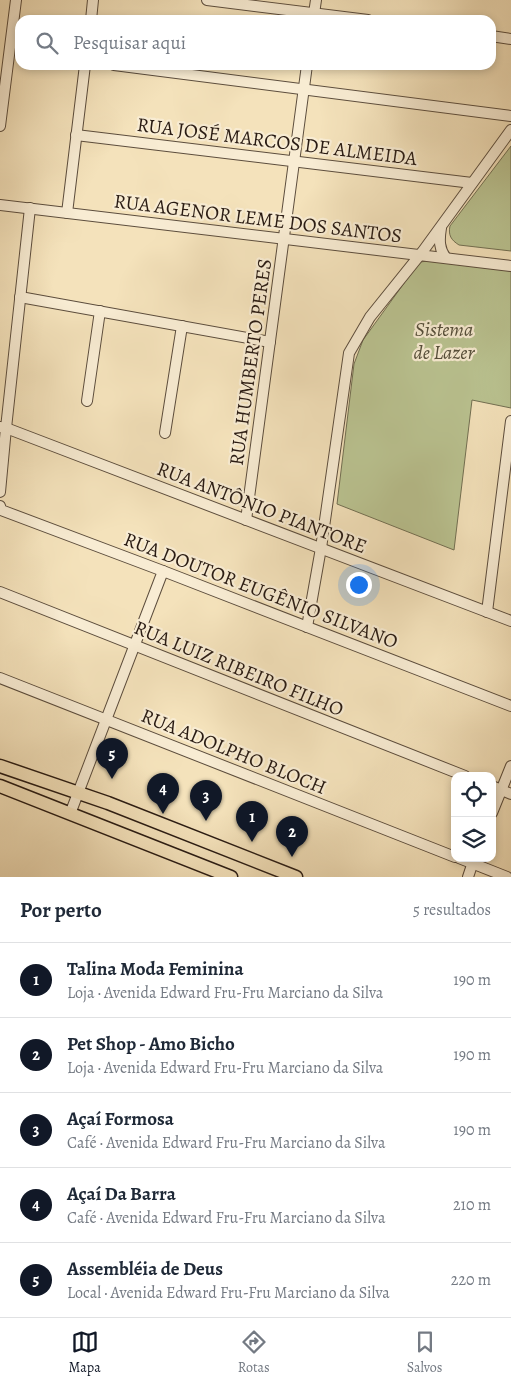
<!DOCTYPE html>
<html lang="pt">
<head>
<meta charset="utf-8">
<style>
  body { margin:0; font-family:Alegreya,serif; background:#f6f6f7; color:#1f2937 }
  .controls { position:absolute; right:15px; bottom:15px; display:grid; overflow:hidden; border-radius:10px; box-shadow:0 2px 8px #0003 }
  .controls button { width:45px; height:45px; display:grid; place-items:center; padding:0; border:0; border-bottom:1px solid #e0e1e3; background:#fff; color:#1f2937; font:25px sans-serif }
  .you { position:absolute; left:358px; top:584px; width:18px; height:18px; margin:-12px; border:4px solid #fff; border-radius:50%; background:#1a73e8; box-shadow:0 0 0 8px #1a73e833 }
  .badge { display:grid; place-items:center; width:32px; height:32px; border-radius:50%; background:#111827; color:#fff; font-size:16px; font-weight:700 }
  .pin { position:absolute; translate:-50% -41px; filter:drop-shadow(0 1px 2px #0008) }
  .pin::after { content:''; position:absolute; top:26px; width:18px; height:15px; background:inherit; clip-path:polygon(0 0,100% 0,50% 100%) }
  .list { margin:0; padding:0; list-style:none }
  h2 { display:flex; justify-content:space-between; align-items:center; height:65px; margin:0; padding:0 20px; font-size:21px }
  h2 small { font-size:16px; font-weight:400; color:#747a83 }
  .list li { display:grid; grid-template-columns:32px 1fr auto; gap:15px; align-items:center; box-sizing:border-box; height:75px; padding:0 20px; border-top:1px solid #e0e1e3 }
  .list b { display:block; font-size:19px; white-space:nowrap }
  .list p { margin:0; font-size:16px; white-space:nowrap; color:#747a83 }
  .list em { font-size:16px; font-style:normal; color:#747a83 }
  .icon { flex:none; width:28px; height:28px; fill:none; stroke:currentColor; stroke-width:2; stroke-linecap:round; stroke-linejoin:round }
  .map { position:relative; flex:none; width:511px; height:877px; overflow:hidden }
  .search { position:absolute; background:#fff; box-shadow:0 2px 8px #0003; left:15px; right:15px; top:15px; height:55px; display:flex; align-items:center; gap:12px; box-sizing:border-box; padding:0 18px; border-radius:15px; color:#747a83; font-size:19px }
  .sheet { height:440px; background:#fff }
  nav { display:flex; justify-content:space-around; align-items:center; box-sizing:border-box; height:70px; border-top:1px solid #e0e1e3; background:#fff; font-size:14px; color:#747a83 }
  nav a { display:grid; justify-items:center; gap:2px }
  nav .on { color:#111827 }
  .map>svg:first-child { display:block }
</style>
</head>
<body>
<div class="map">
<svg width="511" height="877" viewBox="0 0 511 877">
  <rect width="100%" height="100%" fill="#f4e2bb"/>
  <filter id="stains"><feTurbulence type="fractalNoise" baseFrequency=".004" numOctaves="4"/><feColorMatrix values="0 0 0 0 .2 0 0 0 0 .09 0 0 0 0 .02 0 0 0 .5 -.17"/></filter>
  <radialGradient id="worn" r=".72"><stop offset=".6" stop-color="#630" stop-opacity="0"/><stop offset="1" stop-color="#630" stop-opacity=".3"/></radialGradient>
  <g fill="#bac391" stroke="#726f52">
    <path d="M511 146V251L459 245C451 240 448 235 450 226Z"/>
    <polygon points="428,261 511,271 511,408 472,400 454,550 337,504 354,364 363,340 415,268 420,262"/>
  </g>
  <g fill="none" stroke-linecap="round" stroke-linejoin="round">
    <defs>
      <g id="minor">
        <polyline points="207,0 368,20"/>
        <polyline points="91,20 93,0"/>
        <polyline points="313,20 316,0"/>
        <polyline points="491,36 511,39"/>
        <polyline points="114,65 511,116"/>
        <polyline points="0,126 16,0"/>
        <polyline points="76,135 472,183"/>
        <polyline points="0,205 511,266"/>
        <polyline points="67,213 85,65"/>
        <path d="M441 228C439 240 439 249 446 258"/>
        <polyline points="20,297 270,342"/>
        <polyline points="87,401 100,311"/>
        <polyline points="0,427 6,428 511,621"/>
        <polyline points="165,433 182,326"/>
        <polyline points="0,492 6,428 30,208"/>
        <polyline points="0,506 1,510 163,571 511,706"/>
        <polyline points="246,520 307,65"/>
        <polyline points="0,592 465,776"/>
        <polyline points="487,612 511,421"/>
        <polyline points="307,627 321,548 349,353 370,317 423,251 511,130"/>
        <polyline points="0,678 455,857"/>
        <polyline points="492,786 511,794"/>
        <polyline points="492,813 511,766"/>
        <polyline points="70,814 163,571"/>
        <polyline points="459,858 507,877"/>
        <polyline points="468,877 474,859"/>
      </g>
      <g id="major">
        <polyline points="0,766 108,803 296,877"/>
        <polyline points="0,786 231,877"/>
      </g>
    </defs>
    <use href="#minor" stroke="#5c4d3d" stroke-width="12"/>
    <use href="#major" stroke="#291b13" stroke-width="15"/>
    <use href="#minor" stroke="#f8ecd3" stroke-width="10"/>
    <use href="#major" stroke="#f4e2bb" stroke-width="12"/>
  </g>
  <g text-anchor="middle" stroke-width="4.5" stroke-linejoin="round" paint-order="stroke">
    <g font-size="20" fill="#291b13" stroke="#f8ecd3">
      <text transform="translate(277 141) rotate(7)" y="7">RUA JOSÉ MARCOS DE ALMEIDA</text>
      <text transform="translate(258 218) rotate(7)" y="7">RUA AGENOR LEME DOS SANTOS</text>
      <text transform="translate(250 362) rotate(-82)" y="7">RUA HUMBERTO PERES</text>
      <text transform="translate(262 507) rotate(21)" y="7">RUA ANTÔNIO PIANTORE</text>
      <text transform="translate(261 590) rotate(21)" y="7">RUA DOUTOR EUGÊNIO SILVANO</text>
      <text transform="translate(239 668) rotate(22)" y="7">RUA LUIZ RIBEIRO FILHO</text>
      <text transform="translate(234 751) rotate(22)" y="7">RUA ADOLPHO BLOCH</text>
    </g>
    <g font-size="20" font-style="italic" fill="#544d39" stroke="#f8ecd3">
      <text x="444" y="336">Sistema<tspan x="444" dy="23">de Lazer</tspan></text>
    </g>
  </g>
  <rect width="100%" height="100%" filter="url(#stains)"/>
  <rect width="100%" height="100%" fill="url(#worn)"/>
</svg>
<div class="controls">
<button><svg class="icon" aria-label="locate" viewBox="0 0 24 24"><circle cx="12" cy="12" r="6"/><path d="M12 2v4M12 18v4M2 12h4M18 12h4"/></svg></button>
<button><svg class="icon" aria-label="layers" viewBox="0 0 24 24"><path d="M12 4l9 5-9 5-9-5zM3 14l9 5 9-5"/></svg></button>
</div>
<div class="you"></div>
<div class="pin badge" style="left:252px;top:842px">1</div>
<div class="pin badge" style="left:292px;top:857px">2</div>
<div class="pin badge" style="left:206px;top:821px">3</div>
<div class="pin badge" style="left:163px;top:814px">4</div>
<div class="pin badge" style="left:112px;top:779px">5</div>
<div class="search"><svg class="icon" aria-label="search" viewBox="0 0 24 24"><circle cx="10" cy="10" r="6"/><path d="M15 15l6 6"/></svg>Pesquisar aqui</div>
</div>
<section class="sheet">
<h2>Por perto<small>5 resultados</small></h2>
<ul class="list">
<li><span class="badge">1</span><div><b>Talina Moda Feminina</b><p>Loja · Avenida Edward Fru-Fru Marciano da Silva</p></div><em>190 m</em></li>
<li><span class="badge">2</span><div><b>Pet Shop - Amo Bicho</b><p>Loja · Avenida Edward Fru-Fru Marciano da Silva</p></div><em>190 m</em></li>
<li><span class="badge">3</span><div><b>Açaí Formosa</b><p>Café · Avenida Edward Fru-Fru Marciano da Silva</p></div><em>190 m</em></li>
<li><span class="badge">4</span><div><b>Açaí Da Barra</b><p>Café · Avenida Edward Fru-Fru Marciano da Silva</p></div><em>210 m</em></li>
<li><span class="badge">5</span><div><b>Assembléia de Deus</b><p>Local · Avenida Edward Fru-Fru Marciano da Silva</p></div><em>220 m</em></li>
</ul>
</section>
<nav>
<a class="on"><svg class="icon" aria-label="map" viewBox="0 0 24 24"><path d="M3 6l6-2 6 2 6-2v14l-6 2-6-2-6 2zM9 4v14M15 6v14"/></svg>Mapa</a>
<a><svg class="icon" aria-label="directions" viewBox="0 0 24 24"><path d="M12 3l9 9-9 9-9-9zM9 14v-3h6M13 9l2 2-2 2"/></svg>Rotas</a>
<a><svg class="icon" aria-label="saved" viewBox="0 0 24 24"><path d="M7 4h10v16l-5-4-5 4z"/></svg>Salvos</a>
</nav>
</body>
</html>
